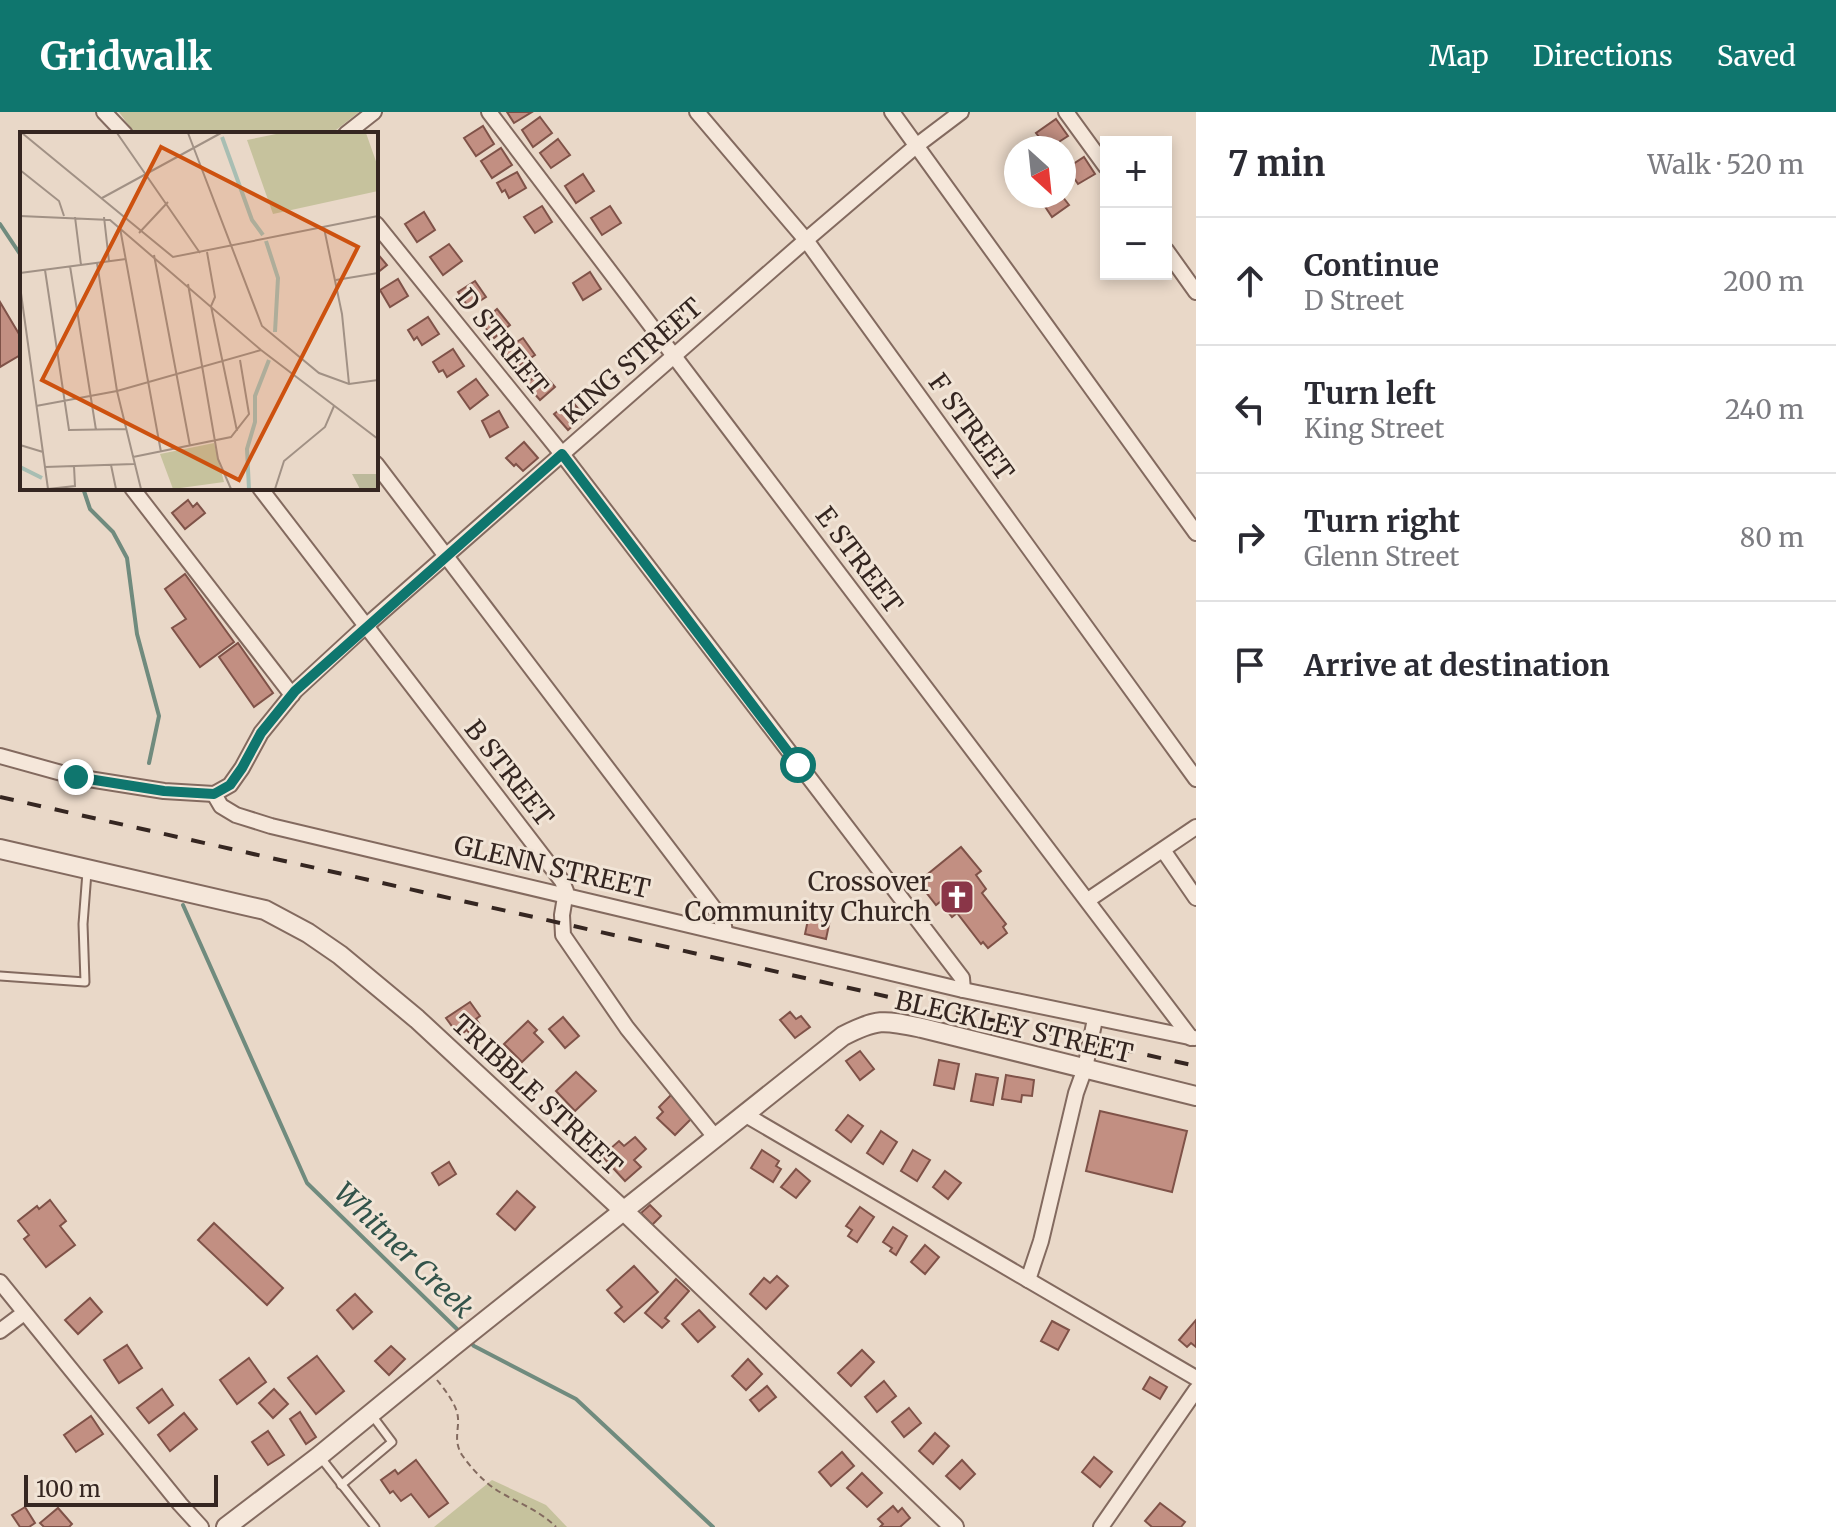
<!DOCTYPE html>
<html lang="en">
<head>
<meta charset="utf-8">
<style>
  body { margin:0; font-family:Merriweather,serif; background:#f7f7f7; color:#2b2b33 }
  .controls { position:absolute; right:24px; top:24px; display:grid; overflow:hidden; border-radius:0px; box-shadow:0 4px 12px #0003 }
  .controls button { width:72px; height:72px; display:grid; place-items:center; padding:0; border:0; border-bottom:2px solid #e1e1e2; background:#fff; color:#2b2b33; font:40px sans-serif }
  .compass { position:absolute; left:1004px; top:24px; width:72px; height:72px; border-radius:50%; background:#fff; box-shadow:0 4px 12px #0003; rotate:153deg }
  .scale { position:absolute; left:24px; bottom:20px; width:194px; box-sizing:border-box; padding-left:8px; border:4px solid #352621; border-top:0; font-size:22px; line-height:28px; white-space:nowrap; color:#352621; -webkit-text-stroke:6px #f1e4d6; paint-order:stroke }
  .stop { position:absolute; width:24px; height:24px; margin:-18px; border:6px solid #0f766e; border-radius:50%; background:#fff }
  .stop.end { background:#0f766e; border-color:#fff; box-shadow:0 2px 8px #0008 }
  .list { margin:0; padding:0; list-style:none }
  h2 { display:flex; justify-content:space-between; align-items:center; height:104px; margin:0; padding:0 32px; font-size:34px }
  h2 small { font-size:26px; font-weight:400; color:#7c7c81 }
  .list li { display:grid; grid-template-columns:52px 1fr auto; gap:24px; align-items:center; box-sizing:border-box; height:128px; padding:0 32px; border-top:2px solid #e1e1e2 }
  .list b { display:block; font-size:30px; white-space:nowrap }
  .list p { margin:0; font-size:26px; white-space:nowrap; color:#7c7c81 }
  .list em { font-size:26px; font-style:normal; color:#7c7c81 }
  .icon { flex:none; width:44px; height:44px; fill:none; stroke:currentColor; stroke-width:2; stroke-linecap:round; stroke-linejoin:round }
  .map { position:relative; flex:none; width:1196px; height:1415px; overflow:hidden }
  header { display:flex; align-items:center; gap:48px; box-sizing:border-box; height:112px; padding:0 40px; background:#0f766e; color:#fff }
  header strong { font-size:38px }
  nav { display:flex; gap:44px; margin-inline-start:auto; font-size:28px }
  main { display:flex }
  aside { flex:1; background:#fff }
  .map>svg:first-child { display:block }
</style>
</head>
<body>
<header>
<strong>Gridwalk</strong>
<nav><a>Map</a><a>Directions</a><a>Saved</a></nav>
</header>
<main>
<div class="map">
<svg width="1196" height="1415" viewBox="0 0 1196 1415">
  <rect width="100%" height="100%" fill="#e9d8c8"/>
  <g fill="#c6c29d">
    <polygon points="119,0 359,0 331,22 135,22"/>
    <polygon points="492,1368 546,1393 567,1415 434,1415"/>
  </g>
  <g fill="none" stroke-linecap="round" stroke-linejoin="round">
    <g stroke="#708b7e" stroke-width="4">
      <polyline points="0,112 22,145"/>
      <polyline points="83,376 90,397 113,420 127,446 137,522 159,604 149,651"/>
      <polyline points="183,793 307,1071 460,1220"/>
      <polyline points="469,1229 474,1234 576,1287 713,1415"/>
    </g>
  </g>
  <g fill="#c28f82" stroke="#7f5248" stroke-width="2">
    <polygon points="507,0 532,0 514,11"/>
    <polygon points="540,5 552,21 533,35 522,18"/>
    <polygon points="1056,7 1068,24 1051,35 1046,28 1043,30 1036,21"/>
    <polygon points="483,14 494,32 476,44 464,26"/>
    <polygon points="558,27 570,43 551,56 540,41"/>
    <polygon points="501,36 512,53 492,66 481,49"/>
    <polygon points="1084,45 1095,62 1078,72 1074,66 1066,72 1064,68 1064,58"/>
    <polygon points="517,60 526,76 509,86 505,78 502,80 497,71"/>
    <polygon points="583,62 594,79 576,91 565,74"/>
    <polygon points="1038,84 1055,84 1057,87 1062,84 1069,93 1052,105"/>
    <polygon points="542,94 552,110 535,121 524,105"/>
    <polygon points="610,94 621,111 602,123 591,106"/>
    <polygon points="424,100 435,118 417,130 405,112"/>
    <polygon points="449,132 462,149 443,163 430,145"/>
    <polygon points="376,140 387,153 376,162"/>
    <polygon points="590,160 601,177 583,188 573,171"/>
    <polygon points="398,167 408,184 390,195 380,178"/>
    <polygon points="475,169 486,185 469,196 458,180"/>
    <polygon points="0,190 22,227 22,242 0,255"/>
    <polygon points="497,197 510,213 494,226 481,211"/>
    <polygon points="428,205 439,222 422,233 417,225 414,228 408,218"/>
    <polygon points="523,226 535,243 516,256 504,238"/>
    <polygon points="453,237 464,254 447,265 443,258 439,260 433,250"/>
    <polygon points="541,259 555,275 540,288 526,272"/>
    <polygon points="476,267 488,283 470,297 458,280"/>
    <polygon points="571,288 584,304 568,318 554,302"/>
    <polygon points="499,299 508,315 490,325 482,309"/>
    <polygon points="524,330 538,346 523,359 516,352 514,354 506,346"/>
    <polygon points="188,388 193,395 197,391 205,401 185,417 172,401"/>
    <polygon points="185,462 234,530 200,555 172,516 186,507 165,477"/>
    <polygon points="238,531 273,581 254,595 219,545"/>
    <polygon points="961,735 981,759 976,763 986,777 982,781 1006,812 1003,815 1007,821 988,836 983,830 981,832 957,801 952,805 940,790 936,793 918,770"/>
    <polygon points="809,803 830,808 826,827 805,822"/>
    <polygon points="470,890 480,904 476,907 482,916 471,924 467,918 459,924 446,906"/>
    <polygon points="790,900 796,907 801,904 810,915 795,926 780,908"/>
    <polygon points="563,905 579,924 565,936 549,917"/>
    <polygon points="528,909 537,918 534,921 543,930 522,950 504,932"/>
    <polygon points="860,939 874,957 860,968 846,949"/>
    <polygon points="939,948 959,952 954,977 934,973"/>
    <polygon points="576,960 596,979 575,999 556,979"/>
    <polygon points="976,962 998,966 993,993 971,989"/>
    <polygon points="1006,963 1034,968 1032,984 1022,983 1021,990 1002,987"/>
    <polygon points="671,983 693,1005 675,1023 657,1006 663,1000 659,995"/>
    <polygon points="1100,999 1187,1019 1172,1080 1086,1059"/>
    <polygon points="848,1003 863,1014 851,1030 836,1018"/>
    <polygon points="881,1019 897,1030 883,1052 867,1041"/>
    <polygon points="635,1025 646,1037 634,1048 641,1055 625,1069 602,1044 619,1029 624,1034"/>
    <polygon points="762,1038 779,1049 776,1054 781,1057 773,1070 751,1056"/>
    <polygon points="913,1038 930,1048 917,1069 901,1059"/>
    <polygon points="449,1050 456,1062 439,1073 432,1061"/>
    <polygon points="796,1057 810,1069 796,1086 781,1075"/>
    <polygon points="945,1059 961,1071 948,1087 933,1075"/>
    <polygon points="517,1079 535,1095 515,1118 497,1102"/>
    <polygon points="50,1088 66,1109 60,1114 75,1133 46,1155 24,1127 29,1123 18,1109 37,1094 39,1097"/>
    <polygon points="650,1093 661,1104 652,1113 641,1101"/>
    <polygon points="860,1095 874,1105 857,1130 848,1124 852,1118 846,1114"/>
    <polygon points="214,1111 283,1176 267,1193 198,1128"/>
    <polygon points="893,1115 907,1124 896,1143 890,1139 892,1136 883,1130"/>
    <polygon points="925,1133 939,1145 925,1162 911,1150"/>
    <polygon points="634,1154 658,1180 624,1210 615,1201 622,1195 607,1178"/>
    <polygon points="777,1164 788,1174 766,1197 750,1182 764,1166 770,1171"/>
    <polygon points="676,1167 689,1179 665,1206 669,1209 662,1216 645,1201"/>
    <polygon points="355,1182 372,1200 353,1217 337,1198"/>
    <polygon points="90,1186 102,1200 78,1222 65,1208"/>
    <polygon points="699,1198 715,1215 698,1230 682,1212"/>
    <polygon points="1196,1208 1196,1235 1191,1231 1187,1235 1179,1228"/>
    <polygon points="1052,1209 1069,1218 1058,1238 1041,1229"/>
    <polygon points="127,1233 142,1256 119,1271 104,1248"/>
    <polygon points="391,1234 405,1247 389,1263 375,1249"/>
    <polygon points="862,1238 874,1250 851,1274 838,1261"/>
    <polygon points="317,1244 344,1279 316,1302 288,1266"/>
    <polygon points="249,1246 266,1270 237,1292 220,1268"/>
    <polygon points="748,1247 762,1262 746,1278 732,1264"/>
    <polygon points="1150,1265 1167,1275 1160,1287 1143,1277"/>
    <polygon points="884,1269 896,1284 877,1300 865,1285"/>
    <polygon points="767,1274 776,1285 759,1299 750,1288"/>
    <polygon points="162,1277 173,1293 149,1311 137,1296"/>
    <polygon points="274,1277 288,1292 273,1306 259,1291"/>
    <polygon points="909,1296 921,1311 904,1325 892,1310"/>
    <polygon points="300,1300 316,1325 306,1332 290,1307"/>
    <polygon points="184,1301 197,1317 170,1339 158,1323"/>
    <polygon points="91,1304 103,1322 76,1340 64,1323"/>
    <polygon points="268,1319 284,1343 268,1353 252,1330"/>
    <polygon points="935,1321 949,1334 933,1352 919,1339"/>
    <polygon points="842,1340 854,1354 831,1374 819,1360"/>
    <polygon points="1094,1345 1112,1360 1100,1375 1082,1360"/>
    <polygon points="416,1348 448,1391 429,1405 411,1382 401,1389 393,1379 390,1381 381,1368 395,1358 398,1362"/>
    <polygon points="962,1348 975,1362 960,1377 946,1364"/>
    <polygon points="862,1361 882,1381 867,1395 847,1376"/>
    <polygon points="1160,1391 1185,1410 1181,1415 1152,1415 1145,1409"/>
    <polygon points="893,1394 898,1400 902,1396 910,1406 900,1415 880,1415 883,1412 878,1407"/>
    <polygon points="25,1395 35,1411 29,1415 20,1415 12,1403"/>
    <polygon points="58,1396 72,1412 69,1415 44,1415 40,1411"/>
  </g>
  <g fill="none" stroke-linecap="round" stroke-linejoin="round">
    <defs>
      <g id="service">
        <polyline points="0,864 85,870 83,812 87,760"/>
        <polyline points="321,1346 375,1415"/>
        <polyline points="341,1373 392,1330 371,1302"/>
      </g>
      <g id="minor">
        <polyline points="104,0 125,22"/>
        <polyline points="489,0 1191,926"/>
        <polyline points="697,0 806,128 1196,667"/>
        <polyline points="892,0 1196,421"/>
        <polyline points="1066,0 1106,55"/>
        <polyline points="346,22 374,0"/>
        <polyline points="376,112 562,342 962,866 963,878"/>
        <polyline points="1166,138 1196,180"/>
        <polyline points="376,352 719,803 724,814 725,821"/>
        <polyline points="132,376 292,583"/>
        <polyline points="260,376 562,769 566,779 562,803 563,823 627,916 715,1025"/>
        <polyline points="0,644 76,665 164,679 214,682"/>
        <polyline points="214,682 221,694 236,703 271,714 963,878 1194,926"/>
        <polyline points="214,682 230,673 242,656 261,621 295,579 358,521 806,128 916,34 961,0"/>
        <polyline points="1163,738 1196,786"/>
        <polyline points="1088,788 1196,715"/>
        <polyline points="744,1002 1196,1266"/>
        <polyline points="1028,1168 1041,1129 1076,981 1085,956 1095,907"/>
        <polyline points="0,1170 180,1392 201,1415"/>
        <polyline points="0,1219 24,1201"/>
        <polyline points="1101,1415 1196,1278"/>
      </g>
      <g id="tertiary">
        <polyline points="0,737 265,798 308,821 340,843 417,907 624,1099 954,1415"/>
        <path d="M226 1415 318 1345 451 1236 843 924C878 906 884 908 922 916L1196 984"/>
      </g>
    </defs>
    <use href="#service" stroke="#836a5f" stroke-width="11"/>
    <use href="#minor" stroke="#836a5f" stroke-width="18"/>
    <use href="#tertiary" stroke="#836a5f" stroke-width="22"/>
    <path stroke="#836a5f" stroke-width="2" stroke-dasharray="6 4" stroke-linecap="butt" d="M437 1268C445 1278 453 1288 457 1300 461 1315 452 1327 462 1343 471 1356 484 1370 498 1379 518 1391 539 1398 556 1415"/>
    <use href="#service" stroke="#f5e7da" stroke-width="7"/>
    <use href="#minor" stroke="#f5e7da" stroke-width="14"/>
    <use href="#tertiary" stroke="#f5e7da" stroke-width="18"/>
    <polyline stroke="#352621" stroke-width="4" stroke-dasharray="14 14" stroke-linecap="butt" points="0,685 1196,954"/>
  </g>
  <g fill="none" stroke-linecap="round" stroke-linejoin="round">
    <polyline stroke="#0f766e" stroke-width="10" points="76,665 164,679 214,682 230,673 242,656 261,621 295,579 562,342 798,653"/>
  </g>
  <defs>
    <symbol id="church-square" viewBox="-11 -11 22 22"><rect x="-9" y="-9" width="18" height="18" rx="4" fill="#8a3648" stroke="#f1e4d6"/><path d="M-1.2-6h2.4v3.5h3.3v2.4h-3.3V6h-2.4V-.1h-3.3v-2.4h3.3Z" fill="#fff"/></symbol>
  </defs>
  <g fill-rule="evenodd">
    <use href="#church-square" x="937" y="765" width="40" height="40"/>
  </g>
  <g text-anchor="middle" stroke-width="6" stroke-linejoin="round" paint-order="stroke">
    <g font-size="26" fill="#352621" stroke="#f1e4d6">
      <text transform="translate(502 230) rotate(51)" y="9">D STREET</text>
      <text transform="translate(632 249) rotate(-41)" y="9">KING STREET</text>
      <text transform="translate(971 315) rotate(54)" y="9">F STREET</text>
      <text transform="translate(859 448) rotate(53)" y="9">E STREET</text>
      <text transform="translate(509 661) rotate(52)" y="9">B STREET</text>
      <text transform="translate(552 755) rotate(13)" y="9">GLENN STREET</text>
      <text transform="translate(1014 915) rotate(13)" y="9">BLECKLEY STREET</text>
      <text transform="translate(537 983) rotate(43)" y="9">TRIBBLE STREET</text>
    </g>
    <g font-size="26" fill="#352621" stroke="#f1e4d6" text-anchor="end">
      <text x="931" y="779">Crossover<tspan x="931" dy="30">Community Church</tspan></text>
    </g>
    <g font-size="28" font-style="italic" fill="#32534a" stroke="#f1e4d6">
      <text transform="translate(404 1138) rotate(44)" y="10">Whitner Creek</text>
    </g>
  </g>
  <g transform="translate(20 20)">
    <rect width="358" height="358" fill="#e9d8c8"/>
    <path d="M261 1H346L358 35V59L253 82 227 8ZM194 311 204 350 153 357 140 322Z" fill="#c6c29d"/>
    <path d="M332 342H358V357H340Z" fill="#bcb99b"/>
    <path fill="none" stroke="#a8beb3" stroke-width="4" d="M202 5 232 88 243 103M246 109 258 146 255 200M0 335 22 346M229 357 227 317 235 290V264L249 228"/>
    <path fill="none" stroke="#a19185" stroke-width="2" d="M2 1 153 125 358 84M97 1 180 121M168 1 242 194 299 241 329 252 358 248M0 38 39 69 44 84M82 66 201 1M0 84 90 88 241 218 358 307M55 85 61 133M84 85 89 129M100 96 141 320M304 96 322 182 329 252M119 101 148 70M187 120 195 165 191 174 217 299M134 123 170 314M77 131 97 259 121 357M50 134 76 298M25 138 49 298 106 297M0 141 106 127M316 148 358 141M168 152 198 327 211 357M0 154 28 357M16 274 97 259 241 218M0 313 23 320M113 325 211 305 229 282 220 228M91 333 96 357M25 335 114 332M28 357 55 354 54 334M255 357 264 329 305 295 314 274"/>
    <path fill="#cd510f" fill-opacity="0.15" stroke="#cd510f" stroke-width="4" d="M141 15 338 115 219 348 22 248Z"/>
    <rect width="358" height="358" fill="none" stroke="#352621" stroke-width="4"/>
  </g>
</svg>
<div class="controls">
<button>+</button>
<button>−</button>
</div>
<svg class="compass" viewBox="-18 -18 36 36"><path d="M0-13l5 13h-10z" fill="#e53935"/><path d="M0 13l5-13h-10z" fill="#7c7c81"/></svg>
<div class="scale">100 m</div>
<div class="stop" style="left:798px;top:653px"></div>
<div class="stop end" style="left:76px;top:665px"></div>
</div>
<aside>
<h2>7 min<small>Walk · 520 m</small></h2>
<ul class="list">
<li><svg class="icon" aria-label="ahead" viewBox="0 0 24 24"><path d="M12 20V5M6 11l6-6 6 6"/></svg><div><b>Continue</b><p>D Street</p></div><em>200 m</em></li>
<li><svg class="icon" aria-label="left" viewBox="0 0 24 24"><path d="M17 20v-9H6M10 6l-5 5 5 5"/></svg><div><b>Turn left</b><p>King Street</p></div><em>240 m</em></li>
<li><svg class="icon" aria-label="right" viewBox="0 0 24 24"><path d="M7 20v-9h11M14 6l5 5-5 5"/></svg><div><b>Turn right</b><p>Glenn Street</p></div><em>80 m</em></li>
<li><svg class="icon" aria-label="arrive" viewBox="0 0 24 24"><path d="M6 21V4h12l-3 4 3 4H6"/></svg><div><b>Arrive at destination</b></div></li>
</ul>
</aside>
</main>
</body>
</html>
